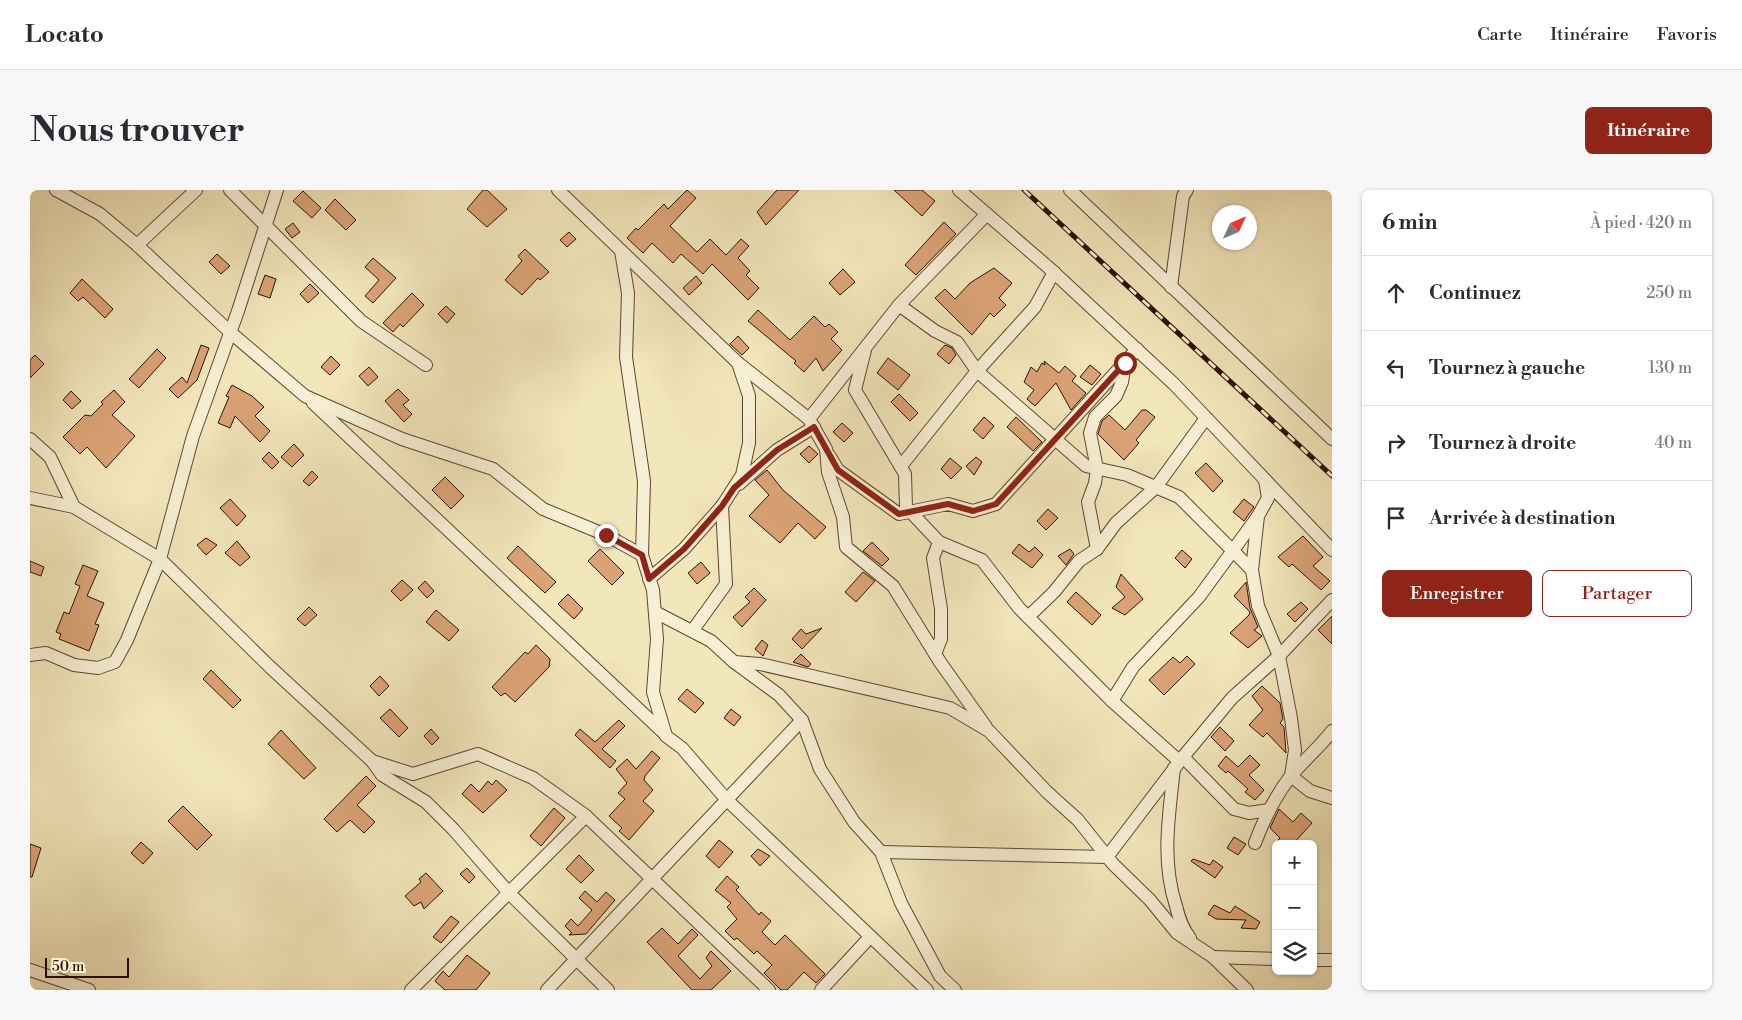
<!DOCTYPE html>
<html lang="fr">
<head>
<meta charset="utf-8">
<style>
  body { margin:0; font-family:"Libre Bodoni",serif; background:#f7f7f7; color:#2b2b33 }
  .controls { position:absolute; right:15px; bottom:15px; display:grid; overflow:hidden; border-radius:8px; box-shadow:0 1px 4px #0004 }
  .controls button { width:45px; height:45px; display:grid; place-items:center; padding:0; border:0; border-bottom:1px solid #e1e1e2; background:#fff; color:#2b2b33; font:25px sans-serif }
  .compass { position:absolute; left:1182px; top:15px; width:45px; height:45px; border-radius:50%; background:#fff; box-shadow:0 1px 4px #0004; rotate:46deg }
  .scale { position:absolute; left:15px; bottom:12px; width:84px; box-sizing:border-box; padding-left:5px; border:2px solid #2e1100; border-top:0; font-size:14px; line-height:18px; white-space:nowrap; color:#2e1100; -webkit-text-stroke:4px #f7efd3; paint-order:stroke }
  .stop { position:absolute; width:15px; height:15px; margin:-11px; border:4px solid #8f2418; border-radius:50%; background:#fff }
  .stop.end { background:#8f2418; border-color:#fff; box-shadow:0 1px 5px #0008 }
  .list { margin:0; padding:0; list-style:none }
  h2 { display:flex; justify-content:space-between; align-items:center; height:65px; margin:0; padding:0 20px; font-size:21px }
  h2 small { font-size:16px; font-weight:400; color:#7c7c81 }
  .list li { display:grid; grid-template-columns:32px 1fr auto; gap:15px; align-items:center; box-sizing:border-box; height:75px; padding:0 20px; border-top:1px solid #e1e1e2 }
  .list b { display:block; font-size:19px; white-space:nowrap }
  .list em { font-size:16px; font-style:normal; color:#7c7c81 }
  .actions { display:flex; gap:10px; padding:15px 20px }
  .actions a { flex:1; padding:11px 0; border:1px solid #8f2418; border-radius:8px; text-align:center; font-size:18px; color:#8f2418 }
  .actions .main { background:#8f2418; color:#fff }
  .icon { flex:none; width:28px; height:28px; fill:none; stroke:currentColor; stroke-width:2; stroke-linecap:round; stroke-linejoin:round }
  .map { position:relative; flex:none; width:1302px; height:800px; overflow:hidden; border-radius:8px }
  header { display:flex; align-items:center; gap:30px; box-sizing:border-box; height:70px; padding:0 25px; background:#fff; border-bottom:1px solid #e1e1e2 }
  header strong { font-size:24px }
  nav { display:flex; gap:28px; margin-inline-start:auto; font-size:18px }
  .intro { display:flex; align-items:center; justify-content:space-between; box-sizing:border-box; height:120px; padding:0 30px }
  h1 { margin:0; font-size:35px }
  .button { padding:12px 22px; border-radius:8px; background:#8f2418; color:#fff; font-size:18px; font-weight:700 }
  main { display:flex; gap:30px; padding:0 30px }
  aside { flex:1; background:#fff; border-radius:8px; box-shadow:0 1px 4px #0004 }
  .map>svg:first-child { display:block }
</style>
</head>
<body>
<header>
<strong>Locato</strong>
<nav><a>Carte</a><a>Itinéraire</a><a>Favoris</a></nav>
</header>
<div class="intro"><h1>Nous trouver</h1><a class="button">Itinéraire</a></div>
<main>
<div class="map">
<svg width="1302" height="800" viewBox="0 0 1302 800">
  <rect width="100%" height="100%" fill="#f2e6bb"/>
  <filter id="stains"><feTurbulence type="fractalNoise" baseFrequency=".004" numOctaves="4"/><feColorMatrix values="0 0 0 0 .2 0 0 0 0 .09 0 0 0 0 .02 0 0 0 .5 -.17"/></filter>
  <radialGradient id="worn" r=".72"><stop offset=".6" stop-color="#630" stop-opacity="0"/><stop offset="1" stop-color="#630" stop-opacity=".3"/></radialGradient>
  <g fill="#daa376" stroke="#2e1100">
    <polygon points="453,0 457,0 477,19 457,37 437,19"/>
    <polygon points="657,0 666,8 640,36 667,62 680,49 696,65 711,49 719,56 708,68 720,81 716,85 729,98 718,110 682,74 673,84 651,64 643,73 622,53 613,63 597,48 606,38 608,40 634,14 638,19"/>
    <polygon points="747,0 769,0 736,35 727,22"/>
    <polygon points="864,0 892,0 905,11 892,26"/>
    <polygon points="273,1 291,18 282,28 263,11"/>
    <polygon points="305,9 326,30 316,40 295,20"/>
    <polygon points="914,32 926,44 886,85 875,75"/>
    <polygon points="263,33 270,42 262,48 255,39"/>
    <polygon points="539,42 546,49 537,57 530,50"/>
    <polygon points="495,59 519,82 510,90 508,88 492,105 475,90 492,71 488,66"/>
    <polygon points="187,64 200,76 191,84 179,72"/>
    <polygon points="343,68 366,88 343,113 335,106 349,90 335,77"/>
    <polygon points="964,78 982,93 969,108 976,115 964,127 960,123 942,145 905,108 915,99 925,109 940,93"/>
    <polygon points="813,79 825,92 810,105 799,93"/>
    <polygon points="235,85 246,89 240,108 228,104"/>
    <polygon points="666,86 672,93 659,105 653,98"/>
    <polygon points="52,89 83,119 75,128 53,107 48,111 40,103"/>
    <polygon points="280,94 289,103 278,113 270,104"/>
    <polygon points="382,103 394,115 373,137 370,134 363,142 353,133"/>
    <polygon points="416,116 425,124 417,133 408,124"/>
    <polygon points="728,120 760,150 784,126 795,137 799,134 808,142 801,149 812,160 793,181 786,168 774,182 764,173 766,171 718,131"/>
    <polygon points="708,146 719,158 712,165 700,154"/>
    <polygon points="171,155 179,158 167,190 148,208 139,199 152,187 157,193"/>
    <polygon points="915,155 922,158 926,165 919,174 907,164"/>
    <polygon points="127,159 136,168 109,198 99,189"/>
    <polygon points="5,165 14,174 0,188 0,170"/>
    <polygon points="301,166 310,175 300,185 291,177"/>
    <polygon points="858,168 880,185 868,200 847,183"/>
    <polygon points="1014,171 1029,183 1035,176 1046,186 1042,191 1056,203 1041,220 1026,193 1005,216 997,209 1004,200 994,192 1001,177 1007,182 1012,173 1015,175"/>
    <polygon points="1060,175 1071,184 1062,195 1050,187"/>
    <polygon points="339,177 348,187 338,196 329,186"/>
    <polygon points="202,195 222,206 234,217 225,226 240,241 230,252 205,226 200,238 188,233 199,207 196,206"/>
    <polygon points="368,199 379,210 373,215 382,224 374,232 355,211"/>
    <polygon points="84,200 95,212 82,225 105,246 76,278 57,257 50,264 33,247 55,225 61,226 73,214 71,212"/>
    <polygon points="41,201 51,211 42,219 33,210"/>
    <polygon points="869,204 888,223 880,231 861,212"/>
    <polygon points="1112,220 1116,220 1125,227 1106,250 1109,253 1094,270 1068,244 1072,231 1079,225 1095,240"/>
    <polygon points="954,227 964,236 953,249 943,240"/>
    <polygon points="986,227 1012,252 1003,261 977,237"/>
    <polygon points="812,233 823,243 814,252 803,242"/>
    <polygon points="264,254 274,265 262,277 251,267"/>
    <polygon points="779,256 788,264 779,273 770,264"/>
    <polygon points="239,262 249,272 242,279 232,269"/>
    <polygon points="946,267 952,272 944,285 936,276"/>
    <polygon points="920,268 932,278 921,289 911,279"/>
    <polygon points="1176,273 1193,291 1183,302 1165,283"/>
    <polygon points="737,280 753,300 796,337 785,349 768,333 750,353 719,326 739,305 725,290"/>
    <polygon points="282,281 288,287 279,296 273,291"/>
    <polygon points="415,287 434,306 421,319 402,300"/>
    <polygon points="200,309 216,326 207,336 190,318"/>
    <polygon points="1214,309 1224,317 1214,331 1203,322"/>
    <polygon points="1018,319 1028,328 1016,340 1007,331"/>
    <polygon points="1273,346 1293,367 1283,376 1300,391 1291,400 1262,374 1259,377 1248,367"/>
    <polygon points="176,348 187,355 176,365 167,355"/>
    <polygon points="207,351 220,367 210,376 195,363"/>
    <polygon points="842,352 859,369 852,376 833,361"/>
    <polygon points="989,354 999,362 1005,357 1013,365 1002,378 982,363"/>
    <polygon points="488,356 526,392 515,403 477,368"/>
    <polygon points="570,359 594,383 582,395 558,371"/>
    <polygon points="1040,359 1044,364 1036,375 1028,366"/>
    <polygon points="1152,360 1162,369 1155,378 1145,368"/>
    <polygon points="0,371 14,377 11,386 0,382"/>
    <polygon points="671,372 680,383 667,394 658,383"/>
    <polygon points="53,375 68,381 57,406 74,413 65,434 69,435 59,461 29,449 31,444 26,442 34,422 39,424 50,396 45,394"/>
    <polygon points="833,382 845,391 826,412 815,402"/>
    <polygon points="1091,384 1113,409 1095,425 1082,418 1095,407 1086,397"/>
    <polygon points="372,390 383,400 371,411 361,401"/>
    <polygon points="395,391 404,401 397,408 388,398"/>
    <polygon points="1216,392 1220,418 1228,437 1224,440 1232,446 1218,458 1200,443 1219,425 1220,422 1204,406"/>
    <polygon points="724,398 736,410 712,437 703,427 720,412 715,407"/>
    <polygon points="1046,402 1071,425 1062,435 1037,412"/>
    <polygon points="538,404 553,419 544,429 528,414"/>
    <polygon points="1271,412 1278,419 1265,432 1257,424"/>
    <polygon points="279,417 287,425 275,436 267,429"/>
    <polygon points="406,420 429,440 419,451 396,432"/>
    <polygon points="1302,426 1302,454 1288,440"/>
    <polygon points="792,438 772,459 762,449 771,439 776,444"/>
    <polygon points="732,450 738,455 733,466 725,459"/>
    <polygon points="506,455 520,469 519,477 485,512 475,503 471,506 462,497 495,462 498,464"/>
    <polygon points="771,464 781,474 778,477 763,472"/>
    <polygon points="1157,466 1165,474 1134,505 1119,490 1143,467 1150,473"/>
    <polygon points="181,480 211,510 203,518 173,489"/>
    <polygon points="350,486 359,496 349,506 340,496"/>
    <polygon points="1232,496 1250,513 1253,529 1250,533 1254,537 1256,563 1237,543 1233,547 1219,535 1233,520 1222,506"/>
    <polygon points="657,499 674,513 665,523 648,509"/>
    <polygon points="360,519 378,538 369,547 350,528"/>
    <polygon points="701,519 711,527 704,536 694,528"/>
    <polygon points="589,530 595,536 572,559 586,571 580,578 545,545 550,539 565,552"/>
    <polygon points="1190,537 1204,551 1195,561 1181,547"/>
    <polygon points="401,539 409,548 402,555 394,546"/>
    <polygon points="251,540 286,578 274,589 238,554"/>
    <polygon points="622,561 630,568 615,586 614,590 623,600 613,611 624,621 599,650 589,641 592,638 579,626 595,609 588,603 597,593 586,579 597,569 606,579"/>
    <polygon points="1220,565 1230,575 1219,585 1234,600 1225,610 1215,602 1218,599 1198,581 1196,583 1188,576 1196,566 1208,577"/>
    <polygon points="336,586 346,596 327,615 345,632 334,643 320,630 307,642 294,629"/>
    <polygon points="466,590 477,600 453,623 432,604 441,594 449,602 458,591 462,595"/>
    <polygon points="153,616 182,645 167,660 138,631"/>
    <polygon points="524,618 535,628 511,656 500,646"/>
    <polygon points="1249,619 1263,632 1271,623 1282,633 1263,654 1245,654 1250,648 1240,638"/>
    <polygon points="1204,647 1216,654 1208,665 1197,658"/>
    <polygon points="689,650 703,662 689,678 676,666"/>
    <polygon points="111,652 123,663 113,674 101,663"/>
    <polygon points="0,654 11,658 2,687 0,687"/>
    <polygon points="728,659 740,666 730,676 721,666"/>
    <polygon points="549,665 564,680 551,693 536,679"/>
    <polygon points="1163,669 1180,675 1183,670 1193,677 1185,688 1161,671"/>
    <polygon points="437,678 445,687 439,693 430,684"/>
    <polygon points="396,683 413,701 394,719 391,712 384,716 375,706 391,692 389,689"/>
    <polygon points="697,686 709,697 706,700 729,725 731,722 741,731 732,742 745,755 755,745 795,784 786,793 774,782 757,800 751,800 734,783 742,775 727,761 724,764 707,748 704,750 695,741 707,729 697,717 701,713 685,700"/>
    <polygon points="555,701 567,712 576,702 585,710 556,744 539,745 542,743 535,736 541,729 548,736 562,720 549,708"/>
    <polygon points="1184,715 1200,723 1205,716 1230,732 1226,739 1211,738 1216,730 1186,729 1178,724"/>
    <polygon points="421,726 429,732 411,753 403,747"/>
    <polygon points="632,738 648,754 662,739 668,745 648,766 670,789 682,776 676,768 681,761 701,781 681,800 662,800 617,752"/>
    <polygon points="437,765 460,783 446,800 415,800 405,791 413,781 419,787"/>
  </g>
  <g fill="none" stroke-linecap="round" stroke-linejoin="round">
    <defs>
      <g id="minor">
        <polyline points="26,0 70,24 107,55 200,142 275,206 372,249 463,279 513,319 576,345 612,365"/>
        <polyline points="200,0 331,131 396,175"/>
        <polyline points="528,0 708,173 779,229 796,259 798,282 813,327 816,357 863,396 910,472 956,537"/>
        <polyline points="929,0 1018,77 1144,194 1302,360"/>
        <polyline points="1040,0 1302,249"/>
        <polyline points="107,55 166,0"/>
        <polyline points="591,61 598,103 596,167 614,291 612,365 623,400 627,449 623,502 636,546 652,558 696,609 897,800"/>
        <polyline points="1141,97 1153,6 1157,0"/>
        <polyline points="869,115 905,141 927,152 947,181 1056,276 1097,285 1149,307 1222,380"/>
        <polyline points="835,160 825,200 875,284 876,317 909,352 903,368 911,419 911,449 905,464"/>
        <polyline points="283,213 636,545"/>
        <polyline points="779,229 869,115 957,24"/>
        <polyline points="0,249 20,267 44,317 130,369 240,477 342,571 352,585 396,612 423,639 479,703 578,800"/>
        <polyline points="799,265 808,280 869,324 918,314 943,321 966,314 1107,159"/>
        <polyline points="871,276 947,181 1005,117 1024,82"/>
        <polyline points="1235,290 1238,308 1228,326 1222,380 1228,416 1249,466 1261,528 1265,560 1261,586 1280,601 1302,608"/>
        <polyline points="709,294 747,260 784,237"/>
        <polyline points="0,308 44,317"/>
        <polyline points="909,352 952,370 989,418 1082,511 1149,571"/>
        <polyline points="1067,359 1058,312 1065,293 1067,279 1060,243 1065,227 1086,206 1092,192 1095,173"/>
        <polyline points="619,389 654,359 692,316"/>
        <polyline points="625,422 681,451 704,472 730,474 920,518 959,541 1017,602 1048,630 1083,674 1120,710 1147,743 1183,767 1217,800"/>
        <polyline points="998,427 1024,402 1049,371 1067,359 1086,333 1126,297 1176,228"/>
        <polyline points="663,440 696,394 692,316 712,285 719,253 719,206 708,173"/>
        <polyline points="0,465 16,463 44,475 68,478 85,472 97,450 130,369 163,246 208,121 247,0"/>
        <polyline points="704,472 749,505 772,530 790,579 824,632 851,662 871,713 910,786 925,800"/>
        <polyline points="1082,511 1103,477 1169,407 1228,326"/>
        <polyline points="342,571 383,584 448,564 503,588 556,626 739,800"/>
        <path d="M1144 578C1139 626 1131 670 1146 716 1149 728 1152 738 1160 748"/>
        <polyline points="1239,620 1219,623 1204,619 1153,567 1202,508 1249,466 1302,410"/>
        <path d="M1225 653C1234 629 1244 608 1260 587 1273 571 1289 558 1302 541"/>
        <polyline points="851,662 1077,667 1153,567"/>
        <polyline points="1183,767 1246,769"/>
        <polyline points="1283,770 1302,770"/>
        <polyline points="0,780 59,800"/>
        <polyline points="381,800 556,626"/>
        <polyline points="517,800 772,530"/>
        <polyline points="791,800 840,747"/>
      </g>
    </defs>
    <use href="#minor" stroke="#5f462f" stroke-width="14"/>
    <use href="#minor" stroke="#f7efd3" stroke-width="12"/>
    <defs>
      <polyline id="rail" points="994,0 1302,286"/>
    </defs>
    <use href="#rail" stroke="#2e1100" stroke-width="5"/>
    <use href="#rail" stroke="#f7efd3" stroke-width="3" stroke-dasharray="9" stroke-linecap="butt"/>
  </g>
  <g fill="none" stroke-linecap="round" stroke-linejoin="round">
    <polyline stroke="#8f2418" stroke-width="6" points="576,345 612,365 619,389 654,359 692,316 704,298 747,260 784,237 808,280 869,324 918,314 943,321 966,314 1095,173"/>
  </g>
  <rect width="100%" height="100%" filter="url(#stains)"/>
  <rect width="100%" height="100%" fill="url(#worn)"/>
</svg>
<div class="controls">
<button>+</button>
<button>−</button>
<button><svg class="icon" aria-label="layers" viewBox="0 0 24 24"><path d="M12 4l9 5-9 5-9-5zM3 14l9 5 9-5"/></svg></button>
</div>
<svg class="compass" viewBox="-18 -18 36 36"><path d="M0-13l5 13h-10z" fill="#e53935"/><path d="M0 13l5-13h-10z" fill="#7c7c81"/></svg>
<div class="scale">50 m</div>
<div class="stop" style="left:1095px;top:173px"></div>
<div class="stop end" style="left:576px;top:345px"></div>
</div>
<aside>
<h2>6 min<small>À pied · 420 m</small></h2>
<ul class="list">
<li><svg class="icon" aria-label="ahead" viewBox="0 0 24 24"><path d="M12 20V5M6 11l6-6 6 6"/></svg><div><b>Continuez</b></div><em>250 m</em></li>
<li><svg class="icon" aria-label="left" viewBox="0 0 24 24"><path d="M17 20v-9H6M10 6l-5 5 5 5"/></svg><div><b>Tournez à gauche</b></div><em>130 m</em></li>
<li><svg class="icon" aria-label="right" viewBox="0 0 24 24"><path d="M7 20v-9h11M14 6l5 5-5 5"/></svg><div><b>Tournez à droite</b></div><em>40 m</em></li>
<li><svg class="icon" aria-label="arrive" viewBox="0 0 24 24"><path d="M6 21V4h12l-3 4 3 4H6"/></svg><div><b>Arrivée à destination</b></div></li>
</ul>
<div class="actions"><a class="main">Enregistrer</a><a>Partager</a></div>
</aside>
</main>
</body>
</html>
